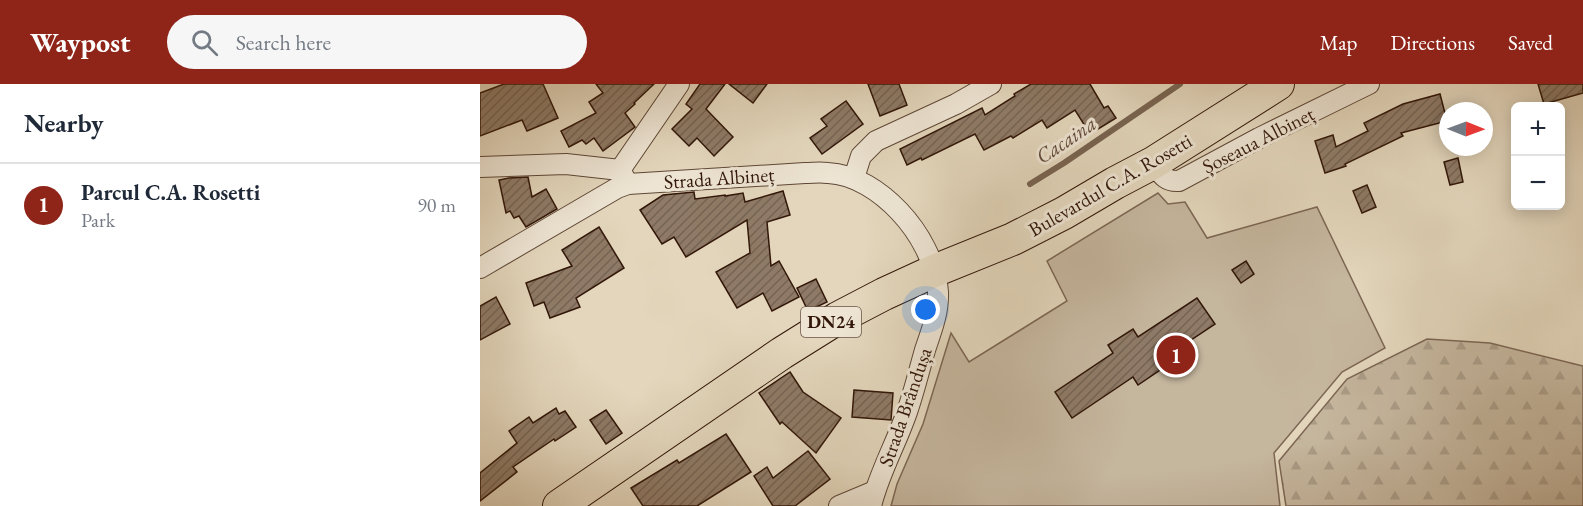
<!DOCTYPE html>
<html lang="en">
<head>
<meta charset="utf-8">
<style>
  body { margin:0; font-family:"EB Garamond",serif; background:#f6f6f7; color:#1f2937 }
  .controls { position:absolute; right:18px; top:18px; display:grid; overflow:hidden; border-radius:9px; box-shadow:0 3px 15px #0003 }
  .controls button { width:54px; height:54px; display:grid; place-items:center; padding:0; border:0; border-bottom:2px solid #e0e1e3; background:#fff; color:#1f2937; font:30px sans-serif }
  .compass { position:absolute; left:959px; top:18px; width:54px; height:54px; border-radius:50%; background:#fff; box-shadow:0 3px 15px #0003; rotate:91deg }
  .you { position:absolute; left:446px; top:226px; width:21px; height:21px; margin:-15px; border:4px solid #fff; border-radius:50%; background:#1a73e8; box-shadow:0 0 0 9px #1a73e833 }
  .badge { display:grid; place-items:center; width:39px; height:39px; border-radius:50%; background:#8f2418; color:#fff; font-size:20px; font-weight:700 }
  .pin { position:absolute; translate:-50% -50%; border:3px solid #fff; box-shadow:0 2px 6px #0006 }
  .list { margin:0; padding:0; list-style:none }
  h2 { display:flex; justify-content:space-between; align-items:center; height:78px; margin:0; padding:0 24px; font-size:26px }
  h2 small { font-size:20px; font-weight:400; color:#747a83 }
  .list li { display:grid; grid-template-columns:39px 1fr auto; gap:18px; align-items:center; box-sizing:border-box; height:84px; padding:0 24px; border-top:2px solid #e0e1e3 }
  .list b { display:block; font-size:22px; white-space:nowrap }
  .list p { margin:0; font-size:20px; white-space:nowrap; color:#747a83 }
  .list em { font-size:20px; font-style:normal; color:#747a83 }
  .icon { flex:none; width:33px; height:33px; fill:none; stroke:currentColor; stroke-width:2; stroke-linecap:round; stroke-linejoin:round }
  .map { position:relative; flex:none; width:1103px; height:422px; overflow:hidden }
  header { display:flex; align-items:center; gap:36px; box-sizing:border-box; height:84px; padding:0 30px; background:#8f2418; color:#fff }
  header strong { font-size:28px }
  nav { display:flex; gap:33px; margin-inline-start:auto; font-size:21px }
  .search { width:420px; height:54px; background:#f6f6f7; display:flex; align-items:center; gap:15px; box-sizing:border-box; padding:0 21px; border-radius:33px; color:#747a83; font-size:22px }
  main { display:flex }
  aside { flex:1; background:#fff }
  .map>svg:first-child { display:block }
</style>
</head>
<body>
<header>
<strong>Waypost</strong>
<div class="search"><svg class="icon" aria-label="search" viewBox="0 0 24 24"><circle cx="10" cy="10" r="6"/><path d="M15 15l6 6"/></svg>Search here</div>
<nav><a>Map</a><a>Directions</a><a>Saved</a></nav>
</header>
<main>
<aside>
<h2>Nearby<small></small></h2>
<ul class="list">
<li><span class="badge">1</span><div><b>Parcul C.A. Rosetti</b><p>Park</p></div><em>90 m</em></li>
</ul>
</aside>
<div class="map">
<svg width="1103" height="422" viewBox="0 0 1103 422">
  <defs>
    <pattern id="forest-firs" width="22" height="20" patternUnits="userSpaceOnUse" patternTransform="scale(1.5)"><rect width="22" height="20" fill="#c5b69e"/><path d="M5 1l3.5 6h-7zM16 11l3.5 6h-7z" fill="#aa9c87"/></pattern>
    <pattern id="building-hatch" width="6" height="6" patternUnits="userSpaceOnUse" patternTransform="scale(1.5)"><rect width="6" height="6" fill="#8e7a66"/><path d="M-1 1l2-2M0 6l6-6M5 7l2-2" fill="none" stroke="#756352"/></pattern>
  </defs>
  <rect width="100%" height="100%" fill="#e3d6bc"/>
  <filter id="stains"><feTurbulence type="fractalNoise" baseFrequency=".00333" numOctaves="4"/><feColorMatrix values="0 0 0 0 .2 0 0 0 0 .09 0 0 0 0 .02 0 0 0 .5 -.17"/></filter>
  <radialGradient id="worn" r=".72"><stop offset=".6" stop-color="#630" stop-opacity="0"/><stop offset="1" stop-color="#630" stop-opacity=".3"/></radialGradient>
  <polygon fill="#c5b69e" stroke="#7c6654" stroke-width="1.5" points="678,109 688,120 705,118 727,154 837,123 905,264 862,288 794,369 800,422 411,422 417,400 443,340 471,249 489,278 587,217 567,177"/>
  <polygon fill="url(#forest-firs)" stroke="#7c6654" stroke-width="1.5" points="947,255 1010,259 1103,282 1103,422 806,422 799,377 867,295"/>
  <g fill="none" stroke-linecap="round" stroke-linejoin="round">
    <polyline stroke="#786350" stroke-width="6" points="550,100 584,79 700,0"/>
  </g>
  <g fill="url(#building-hatch)" stroke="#321709" stroke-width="1.5">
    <polygon points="24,0 63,0 78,34 47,47 42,36 0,52 0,9"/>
    <polygon points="116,0 174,0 154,19 155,20 145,29 155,43 123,67 114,54 106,60 102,56 89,63 81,47 116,29 109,18 123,9"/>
    <polygon points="220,0 245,0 226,25 253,53 234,72 217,54 209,62 192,45 212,25 206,20"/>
    <polygon points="249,0 287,0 273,19"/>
    <polygon points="388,0 419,0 427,21 400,32"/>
    <polygon points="551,0 610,0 624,24 628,22 636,34 610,50 595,26 567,44 562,36 533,54 531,52 504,66 495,50 442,76 441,74 427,81 420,65 502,24 505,31 535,12 534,10"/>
    <polygon points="1058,0 1103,0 1103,9 1064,20"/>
    <polygon points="960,10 967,37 921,49 923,52 865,80 866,82 845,89 835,57 853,51 856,63 888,47 884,39 923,20"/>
    <polygon points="366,17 383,40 342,70 330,54 347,42 341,35"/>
    <polygon points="978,74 983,98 970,101 964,78"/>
    <polygon points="48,93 52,113 66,105 77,125 46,143 39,132 34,134 30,127 26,129 19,96 29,94"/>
    <polygon points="887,101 896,123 882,129 873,107"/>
    <polygon points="303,107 310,131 287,138 291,182 299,177 319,213 292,227 283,209 257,224 236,188 270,169 267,136 206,173 194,153 182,160 160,126 183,111 214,108 215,115 245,111 245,112 263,109 265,118"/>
    <polygon points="119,143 144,184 96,214 100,223 70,234 64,218 54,222 46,199 92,182 82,166"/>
    <polygon points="766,177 774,190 761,199 752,186"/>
    <polygon points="336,195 347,218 328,227 317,204"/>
    <polygon points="16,213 30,240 0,256 0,222"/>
    <polygon points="717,214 735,240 678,278 683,284 658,301 653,293 592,334 575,308 633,269 628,261 653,245 658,253"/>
    <polygon points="310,288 323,308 361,334 336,369 302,338 300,340 279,309"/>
    <polygon points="374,306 413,309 411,336 372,333"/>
    <polygon points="76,324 79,330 85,327 96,343 75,357 74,355 33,383 37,388 0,417 0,389 37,359 29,347 49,333 53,339"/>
    <polygon points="126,326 142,349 126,360 110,336"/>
    <polygon points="246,350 271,388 217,422 163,422 151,404 197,376 199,379"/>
    <polygon points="328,367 350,395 315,422 293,422 274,392 287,383 293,394"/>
  </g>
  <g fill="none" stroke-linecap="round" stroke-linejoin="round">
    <defs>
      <g id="minor">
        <path d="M673 79C681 90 685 98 699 97L779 54 889 0"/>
        <polyline points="0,83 86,80 140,86 148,100"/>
        <polyline points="140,86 199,0"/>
        <polyline points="374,94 381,72 396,57 476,20 511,0"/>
        <path d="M0 184 137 104 148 100 325 89C333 89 340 88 348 89 375 90 401 108 419 127 439 148 456 178 458 208 459 228 451 248 445 266 439 287 434 308 427 328 416 360 399 389 391 422"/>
        <polyline points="359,422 395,407"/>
      </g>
      <polyline id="primary" points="79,422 302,269 358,234 404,210 454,187 533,155 584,129 635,99 673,79 798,0"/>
    </defs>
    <use href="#minor" stroke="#5e4736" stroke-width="22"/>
    <use href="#primary" stroke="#321709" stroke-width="34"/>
    <use href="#minor" stroke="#ede4d3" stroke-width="20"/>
    <use href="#primary" stroke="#e3d6bc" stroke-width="32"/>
  </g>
  <g text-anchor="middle" stroke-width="6" stroke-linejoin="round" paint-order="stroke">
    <rect fill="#ede4d3" stroke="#6a5446" stroke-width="1.5" x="321" y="223" width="60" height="30" rx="4.5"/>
    <g font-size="18" font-weight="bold" fill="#321709">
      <text x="351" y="244">DN24</text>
    </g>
    <g font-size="20" fill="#321709" stroke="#ede4d3">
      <text transform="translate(778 56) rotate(-27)" y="7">Șoseaua Albineț</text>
      <text transform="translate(239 94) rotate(-4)" y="7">Strada Albineț</text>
      <text transform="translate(630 101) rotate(-30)" y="7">Bulevardul C.A. Rosetti</text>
      <text transform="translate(425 323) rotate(-71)" y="7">Strada Brândușa</text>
    </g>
    <g font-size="21" font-style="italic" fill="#614938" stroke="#ede4d3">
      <text transform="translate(586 56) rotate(-34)" y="7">Cacaina</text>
    </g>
  </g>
  <rect width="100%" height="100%" filter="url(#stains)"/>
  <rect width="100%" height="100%" fill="url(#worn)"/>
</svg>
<div class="controls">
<button>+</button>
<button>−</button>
</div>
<svg class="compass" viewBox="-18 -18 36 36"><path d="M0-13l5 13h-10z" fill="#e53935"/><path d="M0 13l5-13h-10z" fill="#747a83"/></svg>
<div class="you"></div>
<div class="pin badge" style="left:696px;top:271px">1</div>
</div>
</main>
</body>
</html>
